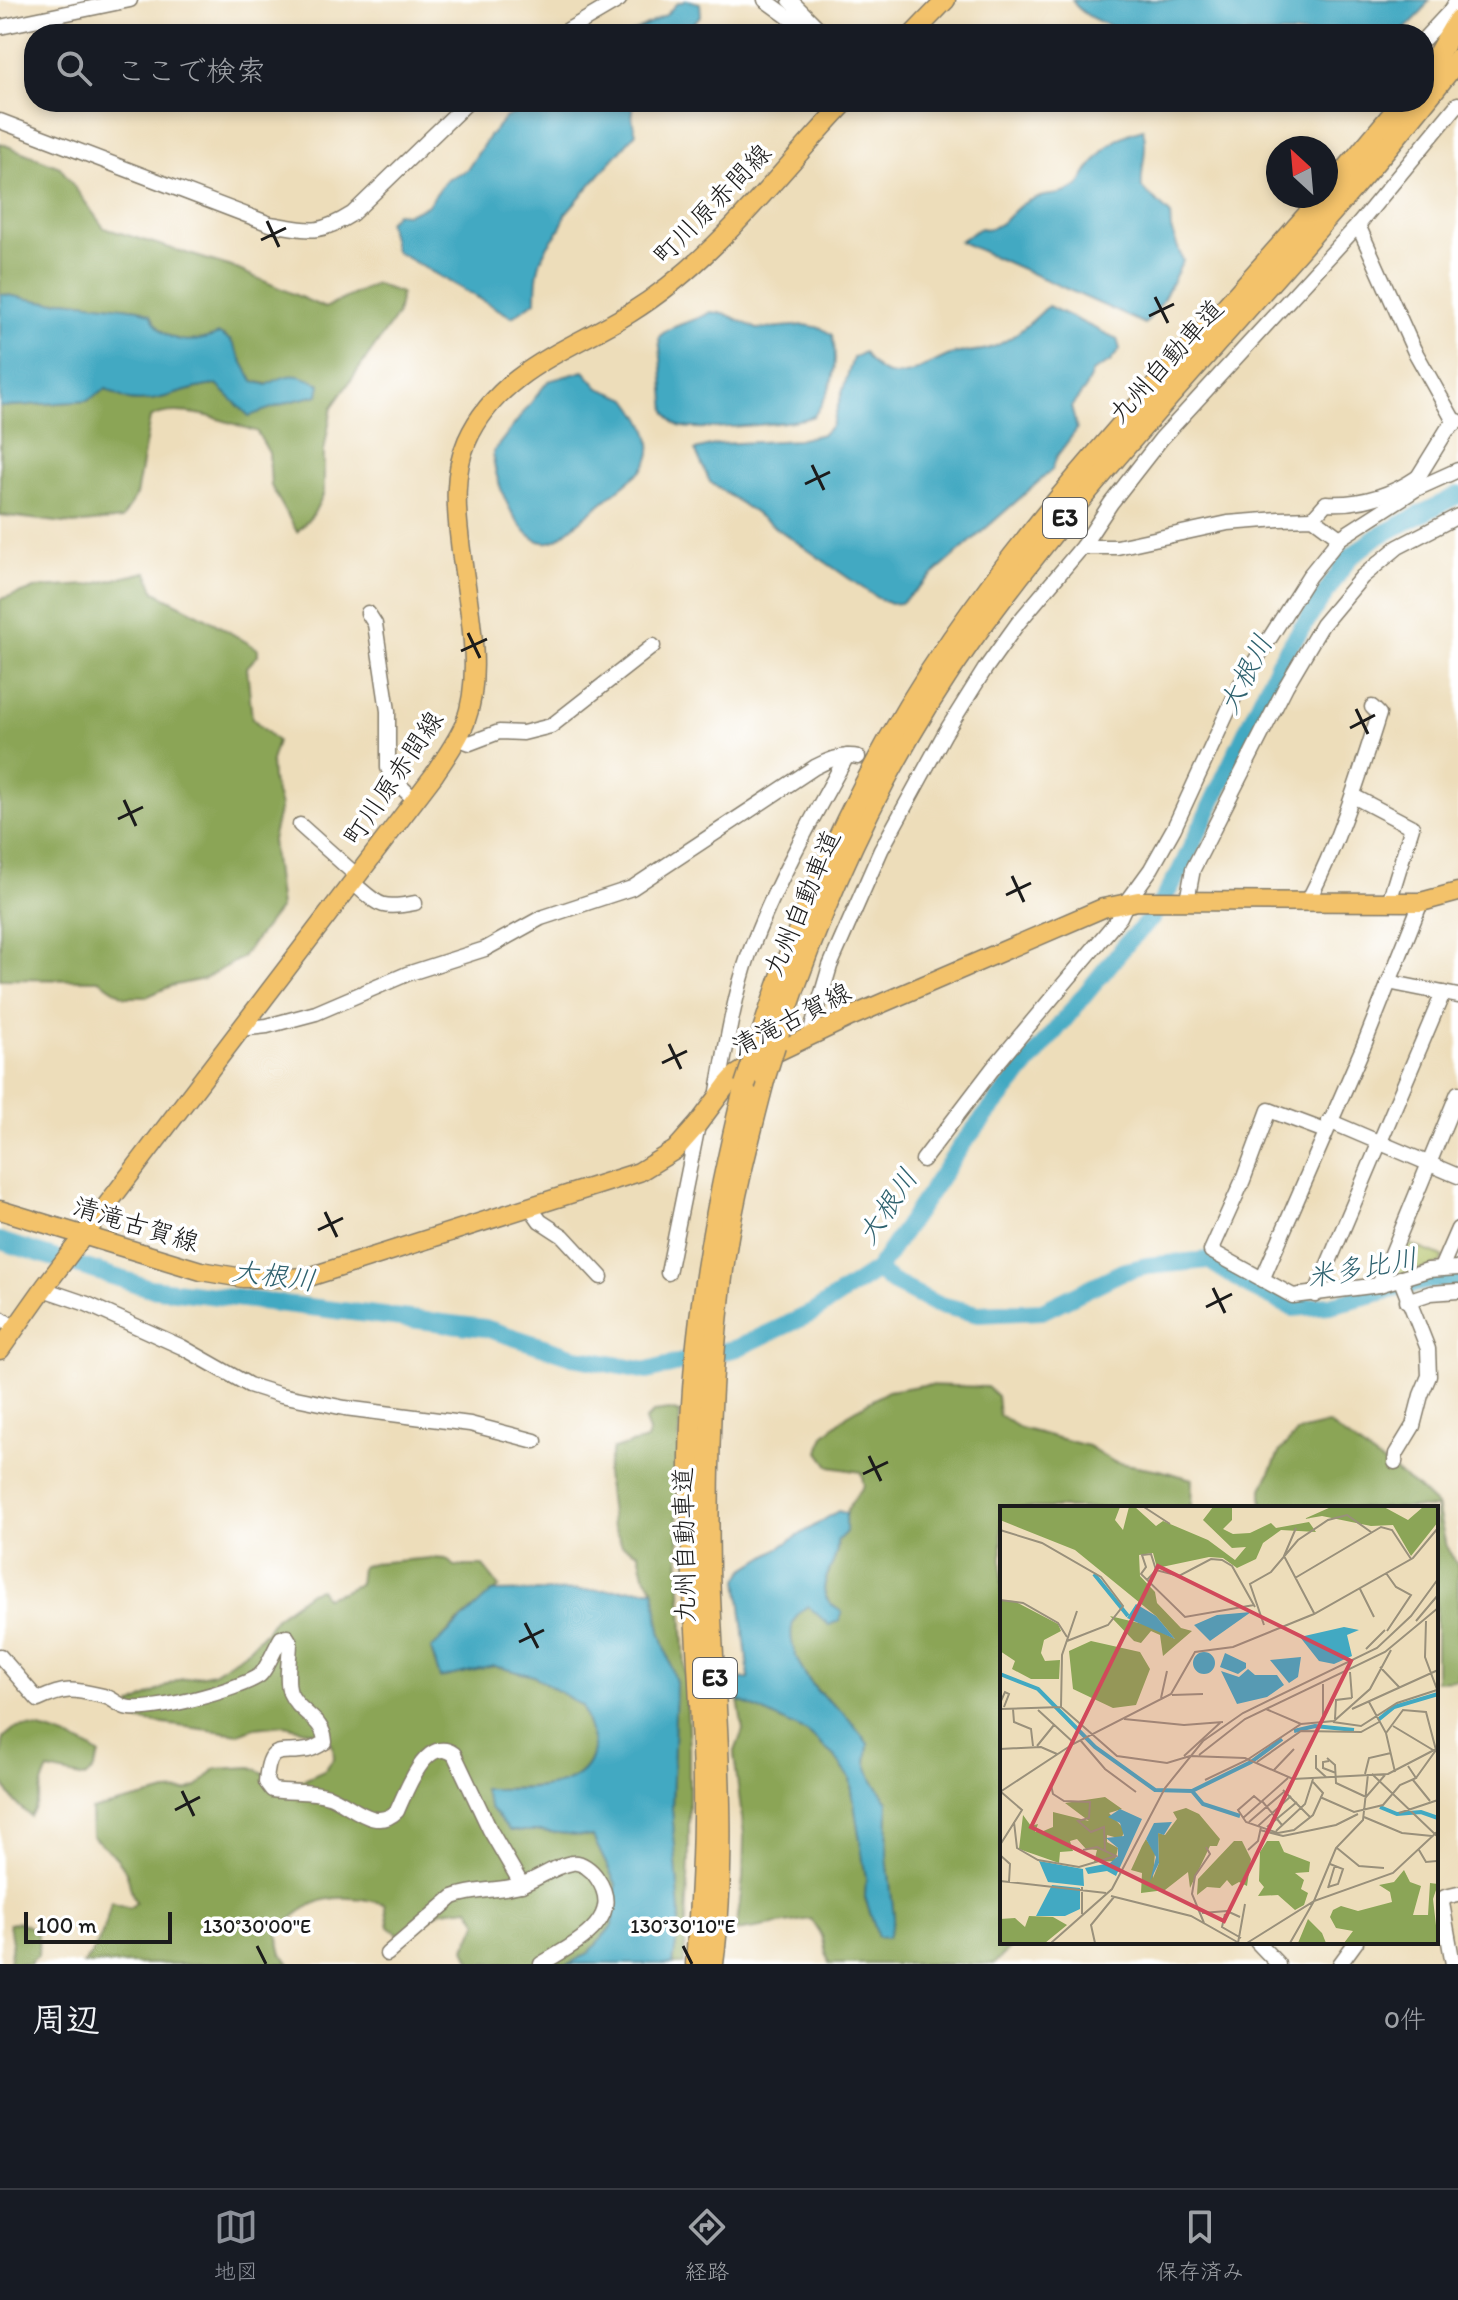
<!DOCTYPE html>
<html lang="ja">
<head>
<meta charset="utf-8">
<style>
  body { margin:0; font-family:Itim,"Klee One",sans-serif; background:#20242c; color:#f1f3f6 }
  .compass { position:absolute; left:1266px; top:136px; width:72px; height:72px; border-radius:50%; background:#171b24; box-shadow:0 4px 12px #0003; rotate:334deg }
  .scale { position:absolute; left:24px; bottom:20px; width:148px; box-sizing:border-box; padding-left:8px; border:4px solid #1c1c1c; border-top:0; font-size:22px; line-height:28px; white-space:nowrap; color:#1c1c1c; -webkit-text-stroke:6px #fff; paint-order:stroke }
  .list { margin:0; padding:0; list-style:none }
  h2 { display:flex; justify-content:space-between; align-items:center; height:104px; margin:0; padding:0 32px; font-size:34px }
  h2 small { font-size:26px; font-weight:400; color:#9ea1a6 }
  .icon { flex:none; width:44px; height:44px; fill:none; stroke:currentColor; stroke-width:2; stroke-linecap:round; stroke-linejoin:round }
  .map { position:relative; flex:none; width:1458px; height:1964px; overflow:hidden }
  .search { position:absolute; background:#171b24; box-shadow:0 4px 12px #0003; left:24px; right:24px; top:24px; height:88px; display:flex; align-items:center; gap:20px; box-sizing:border-box; padding:0 28px; border-radius:32px; color:#9ea1a6; font-size:30px }
  .sheet { height:224px; background:#171b24 }
  nav { display:flex; justify-content:space-around; align-items:center; box-sizing:border-box; height:112px; border-top:2px solid #363941; background:#171b24; font-size:22px; color:#9ea1a6 }
  nav a { display:grid; justify-items:center; gap:4px }
  nav .on { color:#8c9099 }
  .map>svg:first-child { display:block }
</style>
</head>
<body>
<div class="map">
<svg width="1458" height="1964" viewBox="0 0 1458 1964">
  <rect width="100%" height="100%" fill="#fff"/>
  <filter id="ink" filterUnits="userSpaceOnUse"><feTurbulence type="fractalNoise" baseFrequency=".0125" numOctaves="2"/><feDisplacementMap in="SourceGraphic" scale="16" xChannelSelector="R" yChannelSelector="G"/><feConvolveMatrix kernelMatrix="1 2 1 2 8 2 1 2 1" color-interpolation-filters="sRGB"/></filter>
  <filter id="wash" filterUnits="userSpaceOnUse"><feTurbulence type="fractalNoise" baseFrequency=".006" numOctaves="4" result="noise"/><feDisplacementMap in="SourceGraphic" scale="32" xChannelSelector="R" yChannelSelector="G"/><feGaussianBlur stdDeviation="1.8" result="paint"/><feColorMatrix in="noise" values="0 0 0 0 0 0 0 0 0 0 0 0 0 0 0 0 0 1.4 0 .05"/><feComposite in="paint" operator="in"/></filter>
  <g filter="url(#wash)">
    <rect width="100%" height="100%" fill="#edddba"/>
    <polygon fill="#afbe61" stroke="#666d3e" stroke-width="2" points="1401,1241 1443,1257 1440,1264 1387,1279"/>
    <g fill="#8ba557" stroke="#54603a" stroke-width="2">
      <path d="M0 143 60 167 104 228 232 267 325 308 375 284 401 293 397 315 332 407 324 451V493L313 515 297 532 271 486 269 453 257 432C229 422 178 402 150 418L136 496 122 519 73 524 0 515V407L87 401 106 389C113 392 122 398 129 400 159 405 188 386 217 385L249 415 292 401 318 395 253 381 231 341 220 334C192 345 164 345 151 315L139 309 65 300C48 306 20 296 0 294Z"/>
      <polygon points="147,572 155,592 204,617 258,649 258,655 247,667 252,718 277,741 271,761 272,778 280,807 272,840 280,908 241,958 204,979 171,986 146,997 125,997 99,980 0,979 0,599 38,588 89,585"/>
      <path d="M923 1385 987 1387 997 1396 999 1415 1020 1428 1088 1446 1114 1462 1160 1470 1192 1479 1191 1508H1002V1942H1017L994 1964H829L822 1936 811 1919 736 1931 743 1879 744 1835 734 1754 743 1730 738 1700 807 1732 834 1756 850 1778 866 1878 865 1898 878 1936 894 1917 887 1857 888 1802 873 1781 866 1762 868 1744C859 1733 851 1721 840 1711 833 1703 824 1698 817 1690 797 1667 775 1625 808 1606L842 1613C803 1587 841 1569 837 1541 849 1528 843 1524 848 1509 852 1500 858 1494 864 1486L861 1472 830 1467 819 1452 824 1435 847 1415 888 1391Z"/>
      <polygon points="670,1410 680,1413 677,1509 689,1749 689,1861 684,1964 673,1964 680,1915 672,1808 676,1682 660,1631 654,1589 644,1575 639,1553 622,1545 612,1524 606,1473 613,1449 647,1440 649,1432 645,1421 654,1412"/>
      <polygon points="1328,1424 1418,1488 1437,1506 1446,1546 1458,1566 1458,1680 1436,1681 1436,1508 1262,1508 1262,1489 1280,1451 1299,1431"/>
      <path d="M431 1558 446 1559 455 1566H483L500 1587 457 1623 431 1650 440 1678 493 1666 534 1676 582 1706C585 1718 594 1737 593 1749 587 1798 516 1785 483 1790L510 1831H541L593 1837 616 1884 612 1926 590 1952 569 1964H472L465 1949 478 1922 469 1908 442 1911 400 1935 389 1927 385 1904C337 1891 309 1896 277 1934L282 1954 289 1964H83C100 1947 106 1925 111 1902L130 1908 136 1902C128 1890 131 1881 125 1870 118 1856 103 1846 92 1836L91 1810 167 1792 187 1791 199 1786 215 1769 252 1767 277 1780H304L324 1771 334 1758 333 1746 313 1732 285 1725 255 1728 239 1734 134 1720 131 1705 178 1680 213 1673 244 1653 266 1631 277 1616 310 1592 320 1589 325 1597 342 1592 359 1584 361 1567 372 1563Z"/>
      <path d="M23 1727C43 1727 84 1742 100 1755L93 1771 85 1778 48 1770C39 1785 41 1802 30 1816 0 1791 0 1780 3 1738L14 1729Z"/>
      <path d="M18 1922C38 1928 40 1935 38 1956L31 1961V1964H0L9 1962 12 1943 9 1924Z"/>
    </g>
    <g fill="#42a9c2" stroke="#2f626f" stroke-width="2">
      <polygon points="687,0 700,3 701,15 684,34 630,34 666,15 676,4"/>
      <path d="M1072 0H1429L1421 13 1400 34H1131C1112 26 1083 19 1072 0Z"/>
      <path d="M541 102H634L632 119 636 133 565 214C562 230 554 236 546 249 537 265 536 282 536 301L512 317 395 251 388 222 396 213 407 214 427 206 447 179 467 170 489 136 506 117Z"/>
      <path d="M1143 129C1149 149 1140 168 1142 188L1170 214 1171 229 1183 261 1162 302 1145 324 959 241 980 228C998 233 1009 214 1021 205 1040 191 1064 199 1079 185 1082 182 1084 177 1086 174 1103 150 1112 137 1143 129Z"/>
      <path d="M0 294C20 296 48 306 65 300L139 309 151 315C164 345 192 345 219 334L231 341 253 381 267 385C289 372 297 373 320 384L318 395 292 401 249 416 217 385C188 386 159 405 129 400 122 398 113 392 106 389L87 401 0 407Z"/>
      <path d="M1048 306 1117 339 1120 349 1110 362 1092 372 1085 389 1071 407 1077 429 1057 456 1052 470 901 603 890 604 877 598 710 482 695 450 718 444 797 440 823 434 832 425 853 358 864 352C888 394 918 368 950 355 962 351 975 352 987 349 1009 343 1032 322 1048 306Z"/>
      <path d="M711 312 726 314 757 329 805 325 821 328 832 335C840 366 832 390 814 416 798 423 695 432 679 426 673 424 669 416 666 411L659 337C671 324 695 322 711 312Z"/>
      <path d="M584 371 599 388 628 399C644 420 661 447 642 470L559 538C524 562 492 478 493 452L548 381Z"/>
      <path d="M838 1511 846 1513V1532L837 1541C840 1569 803 1589 842 1612L839 1621 829 1625 808 1606C775 1625 798 1668 817 1691 824 1698 833 1704 841 1711 852 1721 860 1732 868 1744L866 1762 873 1781 888 1802 887 1857 894 1917 888 1938 878 1937 865 1897 866 1878 850 1778 834 1756 807 1732 738 1700V1679L749 1678 738 1579 745 1569Z"/>
      <path d="M654 1589 660 1631 676 1682 672 1808 680 1915 673 1964H569L590 1952 612 1926 616 1884 593 1837 541 1831H510L490 1808 483 1789C516 1788 587 1796 593 1749 594 1737 585 1718 582 1706L534 1676 494 1666 440 1678 431 1649 492 1592Z"/>
    </g>
    <g fill="none" stroke-linecap="round" stroke-linejoin="round">
      <g stroke="#42a9c2" stroke-width="18">
        <polyline points="0,1241 150,1288 485,1328 578,1358 647,1371 737,1348 812,1313 877,1270 964,1142 1128,942 1151,919 1179,873 1279,662 1349,558 1373,539 1458,495"/>
        <polyline points="877,1270 892,1282 936,1304 978,1314 1042,1311 1122,1272 1147,1266 1208,1260 1249,1286 1293,1308 1330,1305 1426,1281 1458,1278"/>
      </g>
    </g>
  </g>
  <g filter="url(#ink)">
    <g fill="none" stroke-linecap="round" stroke-linejoin="round">
      <defs>
        <g id="minor">
          <polyline points="765,0 812,34"/>
          <polyline points="790,0 824,34"/>
          <polyline points="0,27 130,0"/>
          <polyline points="561,34 619,0"/>
          <polyline points="1424,39 1452,9 1457,0"/>
          <path d="M0 121 270 224C309 230 317 236 352 214L468 102"/>
          <polyline points="1358,225 1414,350 1455,423"/>
          <polyline points="1417,485 1418,477 1447,430 1458,421"/>
          <path d="M1313 518 1326 503C1360 505 1390 496 1418 477"/>
          <polyline points="1082,547 1117,547 1228,523 1279,519 1313,518 1340,538"/>
          <polyline points="368,613 375,624 388,711 388,768 394,780 415,800"/>
          <polyline points="457,738 470,743 499,732 523,733 551,726 653,646"/>
          <polyline points="1353,796 1412,827 1389,902"/>
          <polyline points="300,825 357,876"/>
          <path d="M352 882C379 905 379 910 415 903"/>
          <polyline points="1187,901 1193,869 1286,686 1322,625 1362,577 1398,547 1458,516"/>
          <path d="M1308 901C1339 842 1359 777 1379 714L1372 707"/>
          <polyline points="1388,982 1458,996"/>
          <path d="M240 1029 267 1026 316 1013 407 974 485 949 541 918 632 888 815 767C828 760 844 753 858 757"/>
          <polyline points="809,1037 830,966 881,850 945,733 985,669 1018,623 1082,547 1111,503 1161,439 1358,225 1458,104"/>
          <path d="M717 1097C725 1052 734 996 749 954 775 885 811 820 847 756"/>
          <polyline points="1329,1121 1458,1176"/>
          <polyline points="1325,1131 1269,1110 1243,1180 1211,1251 1293,1296 1379,1285 1428,1270 1458,1268"/>
          <polyline points="923,1160 994,1067 1120,917 1127,902 1151,869 1174,828 1240,685 1309,576 1340,538 1416,489 1458,470"/>
          <polyline points="530,1207 540,1221 563,1236 601,1277"/>
          <polyline points="1441,1268 1458,1229"/>
          <polyline points="668,1273 698,1125"/>
          <polyline points="1262,1280 1364,1045 1421,902"/>
          <polyline points="1379,1285 1458,1093"/>
          <polyline points="43,1289 87,1304 182,1347 249,1385 281,1395 345,1408 470,1424 535,1441"/>
          <polyline points="1315,1295 1443,993"/>
          <polyline points="1407,1301 1431,1293 1458,1291"/>
          <polyline points="0,1318 15,1328"/>
          <polyline points="1395,1462 1396,1454 1413,1426 1421,1395 1429,1376 1428,1349 1400,1278"/>
          <path d="M0 1656 38 1700C66 1687 73 1689 103 1696 111 1697 117 1704 125 1707 148 1714 239 1690 260 1675 267 1669 275 1648 281 1638L287 1637 290 1642C290 1657 285 1679 290 1693 299 1714 324 1718 325 1742 320 1745 314 1749 308 1750 279 1755 269 1742 266 1782L272 1790C290 1793 311 1790 329 1796 351 1804 375 1833 397 1811 406 1792 426 1734 454 1754L490 1830 522 1885"/>
          <polyline points="1257,1942 1278,1964"/>
          <path d="M387 1954 453 1897C475 1889 497 1891 520 1885 537 1880 554 1866 572 1863 581 1861 592 1870 597 1878 627 1921 570 1946 541 1964"/>
          <polyline points="1340,1964 1356,1942"/>
          <polyline points="1453,1964 1442,1903 1445,1897 1458,1894"/>
        </g>
        <g id="major">
          <polyline points="913,34 946,0"/>
          <polyline points="0,1210 201,1271 243,1278 292,1278 312,1276 639,1172 675,1150 698,1124 727,1085 736,1075 760,1060 850,1017 1103,908 1138,901 1421,902 1458,892"/>
          <path d="M0 1350 46 1285 434 775C445 758 457 742 465 723 485 670 466 597 460 542 456 509 453 473 467 441 498 371 570 350 630 313 716 260 777 174 846 102"/>
        </g>
        <g id="highway">
          <polyline points="1428,71 1458,20"/>
          <polyline points="1326,194 1403,102"/>
          <path d="M775 1045C821 903 883 764 970 642 1118 435 1304 260 1458 59"/>
          <path d="M756 1052C801 906 864 766 952 639 1062 480 1198 342 1324 196"/>
          <path d="M696 1964C700 1904 704 1843 703 1782 701 1673 689 1565 690 1456 692 1330 715 1206 745 1085"/>
          <path d="M713 1964C730 1833 713 1700 709 1570 707 1464 710 1359 725 1255 734 1195 750 1135 765 1077"/>
        </g>
      </defs>
      <use href="#minor" stroke="#847c6b" stroke-width="17"/>
      <use href="#major" stroke="#847c6b" stroke-width="21"/>
      <use href="#highway" stroke="#847c6b" stroke-width="23"/>
      <use href="#minor" stroke="#fff" stroke-width="14"/>
      <use href="#major" stroke="#f3c26a" stroke-width="18"/>
      <use href="#highway" stroke="#f3c26a" stroke-width="20"/>
      <defs>
        <g id="highway-bridge">
          <polyline points="765,1077 775,1045"/>
          <polyline points="745,1085 756,1052"/>
        </g>
      </defs>
      <use href="#highway-bridge" stroke="#847c6b" stroke-width="23" stroke-linecap="butt"/>
      <use href="#highway-bridge" stroke="#f3c26a" stroke-width="20"/>
    </g>
  </g>
  <path fill="none" stroke="#1c1c1c" stroke-width="3" d="M267 221 279 247M261 240 286 228M1155 297 1168 323M1149 316 1174 304M812 465 824 490M805 484 830 472M468 633 480 658M461 651 487 639M1356 709 1368 734M1350 728 1375 715M124 800 136 826M118 819 143 807M1012 876 1024 902M1006 895 1031 883M669 1044 681 1069M662 1063 687 1051M325 1212 337 1237M318 1230 343 1218M1213 1288 1225 1313M1206 1307 1232 1294M869 1456 881 1481M863 1474 888 1462M525 1623 538 1648M519 1642 544 1630M182 1791 194 1816M175 1810 200 1797M257 1946 266 1964M683 1946 692 1964"/>
  <g text-anchor="middle" stroke-width="7" stroke-linejoin="round" paint-order="stroke">
    <g fill="#fff" stroke="#606060" stroke-width="2">
      <rect x="1043" y="498" width="44" height="40" rx="6"/>
      <rect x="693" y="1658" width="44" height="40" rx="6"/>
    </g>
    <g font-size="24" font-weight="bold" fill="#1c1c1c">
      <text x="1065" y="526">E3</text>
      <text x="715" y="1686">E3</text>
    </g>
    <g font-size="26" fill="#1c1c1c" stroke="#fff">
      <text transform="translate(712 204) rotate(-46)" y="9">町川原赤間線</text>
      <text transform="translate(1166 361) rotate(-48)" y="9">九州自動車道</text>
      <text transform="translate(393 778) rotate(-56)" y="9">町川原赤間線</text>
      <text transform="translate(802 903) rotate(-67)" y="9">九州自動車道</text>
      <text transform="translate(791 1019) rotate(-27)" y="9">清滝古賀線</text>
      <text transform="translate(136 1224) rotate(17)" y="9">清滝古賀線</text>
      <text transform="translate(684 1545) rotate(-91)" y="9">九州自動車道</text>
    </g>
    <g font-size="28" font-style="italic" fill="#2f626f" stroke="#fff">
      <text transform="translate(1245 674) rotate(-63)" y="10">大根川</text>
      <text transform="translate(887 1206) rotate(-56)" y="10">大根川</text>
      <text transform="translate(1362 1267) rotate(-10)" y="10">米多比川</text>
      <text transform="translate(274 1275) rotate(7)" y="10">大根川</text>
    </g>
  </g>
  <g transform="translate(1000 1506)">
    <rect width="438" height="438" fill="#edddba"/>
    <path d="M0 1H120L115 14 123 24 129 1H135L156 20 163 15 208 34 235 54 246 41 232 42 203 14 213 1H232V14L223 23 233 28 250 27 271 17 276 22 309 16 316 26 281 24 263 37 256 53 237 62 223 52 209 51 157 62 153 47 139 49 140 70 155 86 157 97 181 122 192 125 163 150 160 129 151 125 141 137 134 135 110 110 147 119 175 133 156 110 75 44 0 14ZM331 1H384L408 14 423 1H438V16L411 50 393 19 371 20 322 10 304 13ZM0 94 14 95 58 118 61 125 44 134 41 147 45 155 60 154 59 173H31L12 163 15 155 0 145ZM91 135 140 146 150 163 136 199 113 202 73 183 69 145ZM105 291 122 303 109 307 125 324 121 333 107 329V336L118 342 115 355 94 356 97 344 86 343 77 333 70 335 73 345 60 346 59 357 19 343 23 309 31 320 38 318 35 326H41L53 321V306L89 315 65 297ZM186 302 199 308 220 333 217 340H210L190 382 188 366 165 384 141 387 142 367 131 364 142 340 146 333 155 347 153 372 159 357 158 327 165 329 177 313 173 306ZM234 335H242L251 353 247 380 239 376 232 380 227 374 220 382 207 381 197 389 198 373ZM267 335H279L284 346 310 356 309 366 295 367 304 374 301 383 308 387 304 399 295 404 278 389 258 390 264 381 259 375 260 346ZM404 364 410 376 421 380 413 409H428L430 377 438 378 433 393 438 437H344L353 425 336 422 330 411 333 404 341 400 358 405 392 396 390 386 379 379 394 376ZM29 410 53 411 67 419 45 437H0V413L15 412 25 421ZM308 413 322 427 326 437H298Z" fill="#8ba557"/>
    <path d="M136 98 156 110 175 133 127 112ZM251 106 210 135 194 119 217 109ZM344 121 359 124 347 129 352 150 334 158 319 155 300 131ZM193 157a11 11 0 1 1 22 0a11 11 0 1 1-22 0ZM225 147 246 157V162L238 168 220 161ZM301 151 298 171 289 177 270 154ZM248 163 255 169H277L284 179 267 191 237 198 221 165 239 171ZM120 303 142 313 116 370 107 365 88 368 85 362 110 357 118 350V342L106 332 124 330 120 317 108 311ZM172 316 164 329 158 327 159 357 150 375 156 351 146 333 154 317ZM39 355 83 363 84 380 48 376ZM52 379 80 382V403L65 410H36Z" fill="#42a9c2"/>
    <path fill="none" stroke="#42a9c2" stroke-width="4" d="M94 68 128 110M0 168 38 183 95 241 155 284 192 285 251 256 282 233M378 214 394 201 438 188M294 225 315 220 354 224M192 285 203 298 240 310M380 301 397 308 421 306 438 312"/>
    <path fill="none" stroke="#99907b" stroke-width="2" d="M144 1 170 18M296 22 284 50 314 107M0 24 42 37 101 71 123 100 108 119 67 135M156 64 151 48 142 49 146 61 141 68 185 111 254 99M386 67 396 81 411 89 387 125M295 72 381 21 392 24 411 53M147 74 156 64 179 70 211 53 222 54 232 60 255 101M360 83 374 111M0 94 23 97 58 117 67 131M416 115 438 89M426 115 425 151 438 186M264 119 250 78 271 66 298 34 328 14 347 9 371 26M366 143 385 124M380 161 400 182M350 166 352 192M323 178V210M172 189 203 188M161 192 167 165M369 196 386 227 395 266M0 197 5 186 9 188 4 201M61 201 62 149 77 105M0 203 61 201 117 250 167 257 190 250 245 252 293 273 388 268 438 242M13 203 14 216 31 223 33 240M266 203 301 218M352 203 438 164M38 204 74 237M124 213 184 219 223 216M335 213 336 194 352 192M333 216 361 220 397 197 437 184M393 220 433 244M386 227 403 204 426 206 436 244 416 272M81 235 105 263 136 286M37 240 54 219M0 243 41 241 57 248M199 249 245 213 385 146 438 102M316 249V262L326 271M184 250 221 216M327 252 335 259 336 277 366 291 385 269M329 255 323 256V262L336 267M257 256 301 225 361 226 379 216M274 264 294 243M365 268 369 252 391 247M372 268 438 331M205 274 247 254 301 218 334 215 370 183 391 144M413 274 430 295M51 279 53 288 64 295 90 296 89 312 78 315 91 326 104 321 105 344M283 284 310 311M0 286 73 238 171 188 195 146 233 141 314 108 413 52 438 22M320 291 354 306 383 299 400 279 416 272 408 260M262 295 282 319M261 296 254 290 238 304 246 316 278 327 294 324 313 309 323 287 313 276M399 307 438 294M364 311 402 327 432 330M243 312 288 272M14 316 17 342 38 354 79 361 116 350 97 341 83 344M249 316 285 285M258 320 291 290M267 321 297 296M260 324 283 330 336 319 358 308M276 325 305 298 313 273M0 339 22 304 0 285M337 342 359 360 384 362M248 344 258 335 261 321M419 344 426 356 437 355M0 349 10 358 9 376M0 375 106 387M82 381V408M328 381 338 378 343 363 330 358M328 382 335 359M111 390 191 410 239 437M202 407 227 405 240 411M225 408 222 421 241 432M204 417 192 388 195 370 210 348 206 341M51 437 112 383 165 282 203 235 243 207 377 142 411 110 438 73M95 437 91 419 114 391M238 437 245 398M247 437 314 395 336 342 363 314 368 268M290 437 314 395 393 367 438 325"/>
    <path fill="#d1495b" fill-opacity="0.15" stroke="#d1495b" stroke-width="4" d="M158 60 351 155 224 415 31 321Z"/>
    <rect width="438" height="438" fill="none" stroke="#1c1c1c" stroke-width="4"/>
  </g>
  <g font-size="20" text-anchor="middle" fill="#1c1c1c" stroke="#fff" stroke-width="7" stroke-linejoin="round" paint-order="stroke">
    <text x="257" y="1933">130°30'00"E</text>
    <text x="683" y="1933">130°30'10"E</text>
  </g>
</svg>
<svg class="compass" viewBox="-18 -18 36 36"><path d="M0-13l5 13h-10z" fill="#e53935"/><path d="M0 13l5-13h-10z" fill="#9ea1a6"/></svg>
<div class="scale">100 m</div>
<div class="search"><svg class="icon" aria-label="search" viewBox="0 0 24 24"><circle cx="10" cy="10" r="6"/><path d="M15 15l6 6"/></svg>ここで検索</div>
</div>
<section class="sheet">
<h2>周辺<small>0件</small></h2>
<ul class="list">
</ul>
</section>
<nav>
<a class="on"><svg class="icon" aria-label="map" viewBox="0 0 24 24"><path d="M3 6l6-2 6 2 6-2v14l-6 2-6-2-6 2zM9 4v14M15 6v14"/></svg>地図</a>
<a><svg class="icon" aria-label="directions" viewBox="0 0 24 24"><path d="M12 3l9 9-9 9-9-9zM9 14v-3h6M13 9l2 2-2 2"/></svg>経路</a>
<a><svg class="icon" aria-label="saved" viewBox="0 0 24 24"><path d="M7 4h10v16l-5-4-5 4z"/></svg>保存済み</a>
</nav>
</body>
</html>
